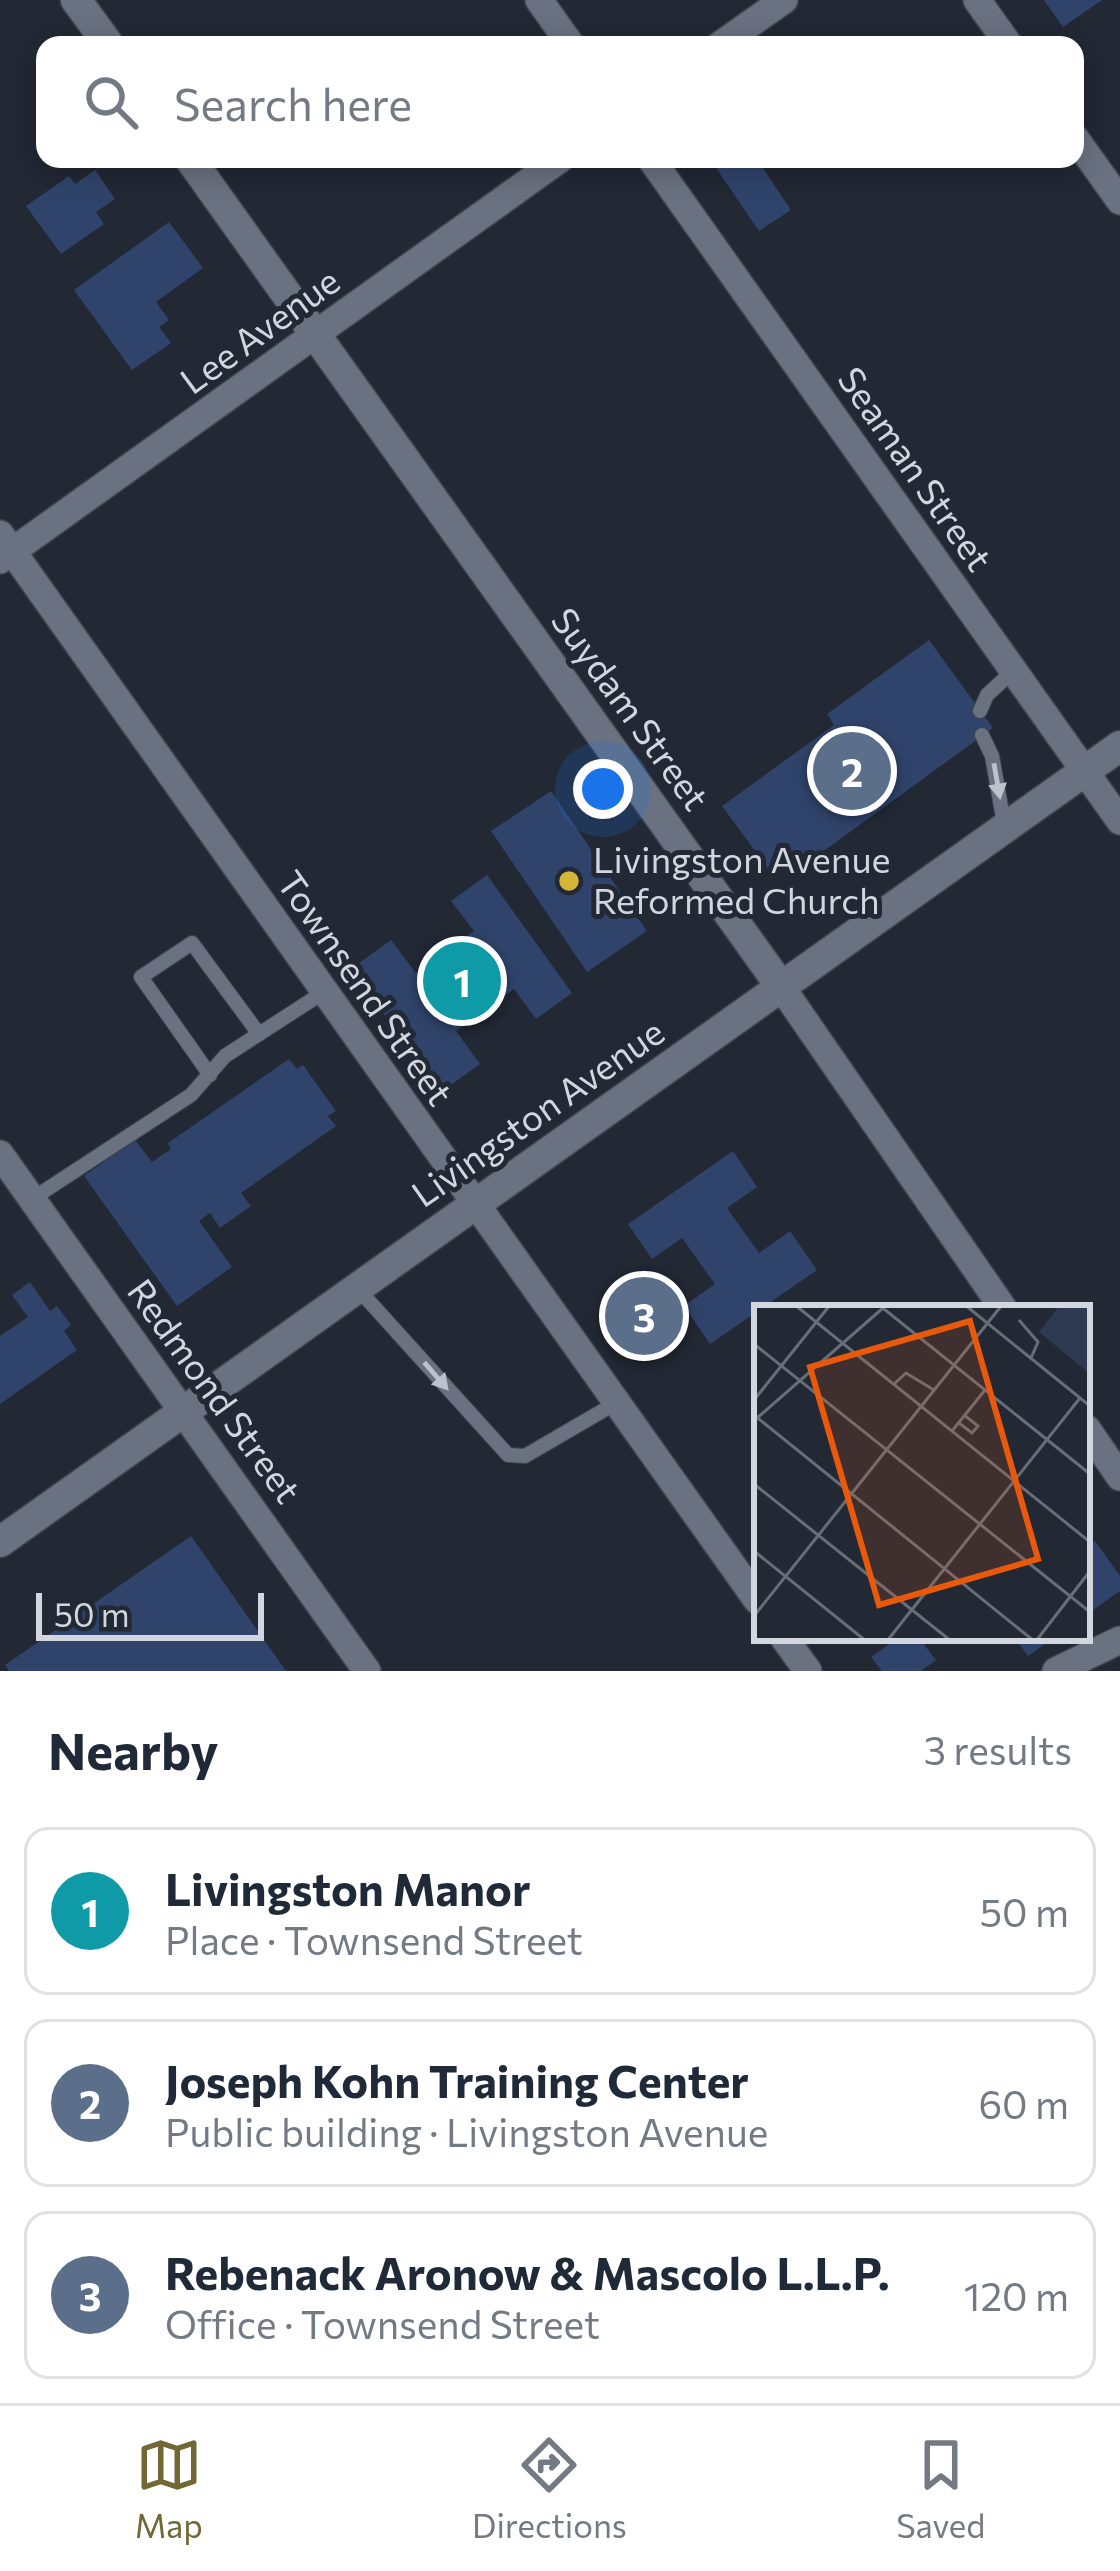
<!DOCTYPE html>
<html lang="en">
<head>
<meta charset="utf-8">
<style>
  body { margin:0; font-family:Commissioner,sans-serif; background:#f2f2f3; color:#1f2937 }
  .scale { position:absolute; left:36px; bottom:30px; width:228px; box-sizing:border-box; padding-left:12px; border:6px solid #d2d6df; border-top:0; font-size:33px; line-height:42px; white-space:nowrap; color:#d2d6df; -webkit-text-stroke:9px #222834; paint-order:stroke }
  .you { position:absolute; left:603px; top:789px; width:42px; height:42px; margin:-30px; border:9px solid #fff; border-radius:50%; background:#1a73e8; box-shadow:0 0 0 18px #1a73e833 }
  .badge { display:grid; place-items:center; width:78px; height:78px; border-radius:50%; background:#716836; color:#fff; font-size:39px; font-weight:700 }
  .pin { position:absolute; translate:-50% -50%; border:6px solid #fff; box-shadow:0 3px 12px #0006 }
  .list { margin:0; padding:0; list-style:none }
  h2 { display:flex; justify-content:space-between; align-items:center; height:156px; margin:0; padding:0 48px; font-size:51px }
  h2 small { font-size:39px; font-weight:400; color:#747a83 }
  .list li { display:grid; grid-template-columns:78px 1fr auto; gap:36px; align-items:center; box-sizing:border-box; height:168px; margin:0 24px 24px; padding:0 24px; border:3px solid #e0e1e3; border-radius:24px }
  .list b { display:block; font-size:45px; white-space:nowrap }
  .list p { margin:0; font-size:39px; white-space:nowrap; color:#747a83 }
  .list em { font-size:39px; font-style:normal; color:#747a83 }
  .icon { flex:none; width:66px; height:66px; fill:none; stroke:currentColor; stroke-width:2; stroke-linecap:round; stroke-linejoin:round }
  .map { position:relative; flex:none; width:1120px; height:1671px; overflow:hidden }
  .search { position:absolute; background:#fff; box-shadow:0 6px 30px #0003; left:36px; right:36px; top:36px; height:132px; display:flex; align-items:center; gap:30px; box-sizing:border-box; padding:0 42px; border-radius:24px; color:#747a83; font-size:45px }
  .sheet { height:732px; background:#fff }
  nav { display:flex; justify-content:space-around; align-items:center; box-sizing:border-box; height:168px; border-top:3px solid #e0e1e3; background:#fff; font-size:33px; color:#747a83 }
  nav a { display:grid; justify-items:center; gap:6px }
  nav .on { color:#716836 }
  .map>svg:first-child { display:block }
</style>
</head>
<body>
<div class="map">
<svg width="1120" height="1671" viewBox="0 0 1120 1671">
  <rect width="100%" height="100%" fill="#222834"/>
  <g fill="#30446b">
    <polygon points="1044,0 1102,0 1063,27"/>
    <polygon points="710,159 757,159 791,210 759,231"/>
    <polygon points="95,170 115,199 96,212 104,224 61,254 26,206 69,176 75,184"/>
    <polygon points="169,222 203,268 156,302 169,320 159,327 171,343 132,370 74,290"/>
    <polygon points="929,640 993,728 792,874 783,862 770,871 722,806 834,725 827,714"/>
    <polygon points="551,791 647,931 587,972 491,831"/>
    <polygon points="487,875 572,993 536,1019 514,989 456,1031 480,1064 441,1092 351,969 391,940 416,973 474,931 451,901"/>
    <polygon points="289,1059 297,1069 303,1065 336,1111 328,1116 336,1126 241,1193 251,1206 220,1228 210,1213 199,1221 232,1267 177,1306 84,1176 135,1140 152,1162 171,1149 168,1143"/>
    <polygon points="733,1151 757,1187 727,1208 759,1253 790,1231 817,1270 710,1344 684,1306 715,1284 682,1238 652,1259 628,1224"/>
    <polygon points="30,1282 50,1311 57,1306 71,1325 64,1331 77,1350 0,1404 0,1336 28,1317 12,1295"/>
    <polygon points="191,1536 286,1671 9,1671 5,1665"/>
    <polygon points="1095,1541 1120,1576 1120,1591 1087,1614 1087,1547"/>
    <polygon points="898,1638 919,1638 936,1660 921,1671 882,1671 871,1657"/>
    <polygon points="1015,1638 1053,1638 1028,1656"/>
  </g>
  <g fill="none" stroke-linecap="round" stroke-linejoin="round">
    <defs>
      <g id="service">
        <polyline points="980,711 987,695 1013,671"/>
        <polyline points="982,735 992,756 1005,829"/>
        <polyline points="210,1075 141,977 192,943 259,1034"/>
        <polyline points="32,1199 191,1095 225,1056 324,992"/>
        <polyline points="358,1289 508,1455 525,1456 616,1403"/>
      </g>
      <g id="minor">
        <polyline points="539,0 571,45"/>
        <polyline points="977,0 1009,45"/>
        <polyline points="720,45 784,0"/>
        <polyline points="1075,138 1120,201"/>
        <polyline points="651,159 1120,821"/>
        <polyline points="0,534 757,1600"/>
        <polyline points="0,560 560,159"/>
        <polyline points="782,988 1003,1308"/>
        <polyline points="0,1154 367,1671"/>
        <polyline points="1087,1429 1120,1477"/>
        <polyline points="784,1638 808,1671"/>
        <polyline points="1056,1671 1120,1640"/>
      </g>
      <g id="tertiary">
        <polyline points="76,0 109,45"/>
        <polyline points="190,159 782,988"/>
      </g>
      <polyline id="secondary" points="0,1542 1120,746"/>
    </defs>
    <use href="#service" stroke="#3f444f" stroke-width="16"/>
    <use href="#minor" stroke="#3f444f" stroke-width="30"/>
    <use href="#tertiary" stroke="#3f444f" stroke-width="33"/>
    <use href="#secondary" stroke="#3f444f" stroke-width="33"/>
    <use href="#service" stroke="#6a7180" stroke-width="14"/>
    <use href="#minor" stroke="#6a7180" stroke-width="27"/>
    <use href="#tertiary" stroke="#6a7180" stroke-width="30"/>
    <use href="#secondary" stroke="#6a7180" stroke-width="30"/>
  </g>
  <defs><path id="oneway-solid" d="M-6-.8H1V-3.2L6.5 0L1 3.2V.8H-6Z" transform="scale(3)"/></defs>
  <g fill="#bdc2cc">
    <use href="#oneway-solid" transform="translate(997 781) rotate(80)"/>
    <use href="#oneway-solid" transform="translate(436 1376) rotate(49)"/>
  </g>
  <circle fill="#d5b535" stroke="#222834" stroke-width="4.5" cx="569" cy="881" r="12"/>
  <g text-anchor="middle" stroke-width="10" stroke-linejoin="round" paint-order="stroke">
    <g font-size="36" fill="#d2d6df" stroke="#222834">
      <text transform="translate(260 331) rotate(-36)" y="13">Lee Avenue</text>
      <text transform="translate(915 469) rotate(55)" y="13">Seaman Street</text>
      <text transform="translate(630 709) rotate(54)" y="13">Suydam Street</text>
      <text transform="translate(365 988) rotate(55)" y="13">Townsend Street</text>
      <text transform="translate(538 1113) rotate(-35)" y="13">Livingston Avenue</text>
      <text transform="translate(214 1391) rotate(54)" y="13">Redmond Street</text>
    </g>
    <g font-size="36" fill="#d2d6df" stroke="#222834" text-anchor="start">
      <text x="593" y="873">Livingston Avenue<tspan x="593" dy="41">Reformed Church</tspan></text>
    </g>
  </g>
  <g transform="translate(754 1305)">
    <rect width="336" height="336" fill="#222834"/>
    <path d="M306 0H336V69L285 27Z" fill="#2e3a52"/>
    <path fill="none" stroke="#686e78" stroke-width="3" d="M41 0 336 237M125 0 336 169M211 0 336 101M265 15 284 37 277 53M0 39 336 307M140 79 152 68 180 85M0 95 76 0M0 110 280 336M3 113 129 3M205 118 218 128 224 121 210 110M198 126 231 85M0 179 197 336M0 246 112 336M0 311 248 0M133 336 326 93M282 336 336 266"/>
    <path fill="#e8590c" fill-opacity="0.15" stroke="#e8590c" stroke-width="6" d="M216 16 284 254 125 300 56 62Z"/>
    <rect width="336" height="336" fill="none" stroke="#d2d6df" stroke-width="6"/>
  </g>
</svg>
<div class="scale">50 m</div>
<div class="you"></div>
<div class="pin badge" style="left:462px;top:981px;background:#0f9aa8">1</div>
<div class="pin badge" style="left:852px;top:771px;background:#5c6f8a">2</div>
<div class="pin badge" style="left:644px;top:1316px;background:#5c6f8a">3</div>
<div class="search"><svg class="icon" aria-label="search" viewBox="0 0 24 24"><circle cx="10" cy="10" r="6"/><path d="M15 15l6 6"/></svg>Search here</div>
</div>
<section class="sheet">
<h2>Nearby<small>3 results</small></h2>
<ul class="list">
<li><span class="badge" style="background:#0f9aa8">1</span><div><b>Livingston Manor</b><p>Place · Townsend Street</p></div><em>50 m</em></li>
<li><span class="badge" style="background:#5c6f8a">2</span><div><b>Joseph Kohn Training Center</b><p>Public building · Livingston Avenue</p></div><em>60 m</em></li>
<li><span class="badge" style="background:#5c6f8a">3</span><div><b>Rebenack Aronow &amp; Mascolo L.L.P.</b><p>Office · Townsend Street</p></div><em>120 m</em></li>
</ul>
</section>
<nav>
<a class="on"><svg class="icon" aria-label="map" viewBox="0 0 24 24"><path d="M3 6l6-2 6 2 6-2v14l-6 2-6-2-6 2zM9 4v14M15 6v14"/></svg>Map</a>
<a><svg class="icon" aria-label="directions" viewBox="0 0 24 24"><path d="M12 3l9 9-9 9-9-9zM9 14v-3h6M13 9l2 2-2 2"/></svg>Directions</a>
<a><svg class="icon" aria-label="saved" viewBox="0 0 24 24"><path d="M7 4h10v16l-5-4-5 4z"/></svg>Saved</a>
</nav>
</body>
</html>
